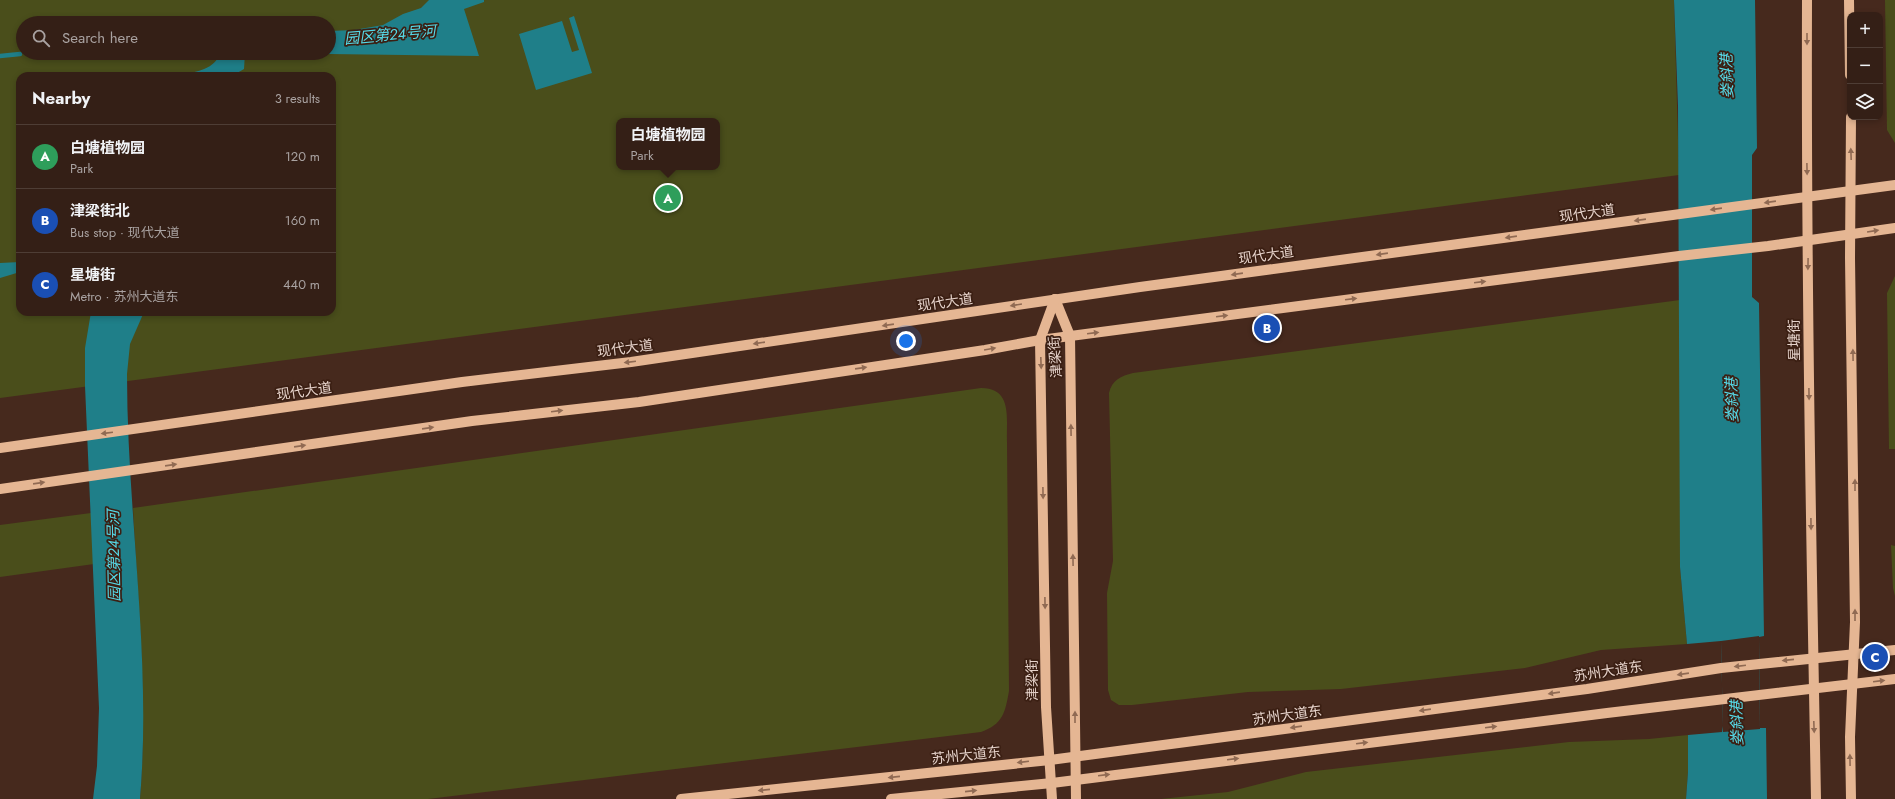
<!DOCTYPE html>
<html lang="en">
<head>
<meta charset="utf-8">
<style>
  body { margin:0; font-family:Jost,"Noto Sans SC",sans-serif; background:#3f2c23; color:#f1f3f6 }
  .controls { position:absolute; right:12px; top:12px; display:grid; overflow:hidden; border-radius:8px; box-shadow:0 2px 6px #0003 }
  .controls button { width:36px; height:36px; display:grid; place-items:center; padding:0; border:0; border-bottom:1px solid #4e3d35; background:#341f16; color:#f1f3f6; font:20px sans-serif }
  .you { position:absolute; left:906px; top:341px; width:14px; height:14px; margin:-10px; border:3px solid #fff; border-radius:50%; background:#1a73e8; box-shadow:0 0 0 6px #1a73e833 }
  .badge { display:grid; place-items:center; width:26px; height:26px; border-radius:50%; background:#db2777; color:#fff; font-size:13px; font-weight:700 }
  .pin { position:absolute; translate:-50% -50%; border:2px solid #fff; box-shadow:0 1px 4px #0006 }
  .popup { position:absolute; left:616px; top:118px; width:104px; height:52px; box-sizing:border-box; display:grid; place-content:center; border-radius:8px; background:#341f16; filter:drop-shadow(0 1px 3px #0005); font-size:13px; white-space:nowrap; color:#a9a2a1 }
  .popup b { font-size:15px; color:#f1f3f6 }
  .popup::after { content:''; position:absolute; left:50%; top:100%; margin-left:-8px; border:8px solid transparent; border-top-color:#341f16 }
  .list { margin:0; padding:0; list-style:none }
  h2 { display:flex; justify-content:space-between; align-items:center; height:52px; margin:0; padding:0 16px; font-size:17px }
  h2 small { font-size:13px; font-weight:400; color:#a9a2a1 }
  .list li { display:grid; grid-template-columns:26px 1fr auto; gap:12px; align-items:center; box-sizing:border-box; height:64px; padding:0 16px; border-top:1px solid #4e3d35 }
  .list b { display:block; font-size:15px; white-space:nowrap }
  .list p { margin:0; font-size:13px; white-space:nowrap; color:#a9a2a1 }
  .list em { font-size:13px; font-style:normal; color:#a9a2a1 }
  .icon { flex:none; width:22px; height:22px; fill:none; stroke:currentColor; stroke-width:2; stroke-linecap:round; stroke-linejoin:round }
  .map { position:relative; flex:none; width:1895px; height:799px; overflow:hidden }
  .search { position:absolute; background:#341f16; box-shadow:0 2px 6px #0003; left:16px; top:16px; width:320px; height:44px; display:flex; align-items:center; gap:10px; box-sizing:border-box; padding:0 14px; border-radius:22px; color:#a9a2a1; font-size:15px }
  .panel { position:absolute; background:#341f16; box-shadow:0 2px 6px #0003; left:16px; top:72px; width:320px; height:244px; border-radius:12px }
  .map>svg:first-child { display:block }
</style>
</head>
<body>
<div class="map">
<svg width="1895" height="799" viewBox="0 0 1895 799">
  <rect width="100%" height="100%" fill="#46291d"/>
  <g fill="#4a4e1b" fill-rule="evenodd">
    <path d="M0 0H1674L1679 175 0 398ZM23 23H329V53H23ZM20 76H332V312H20ZM619 121H717V167H619Z"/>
    <polygon points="1885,0 1895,0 1895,143 1887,130"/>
    <polygon points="1895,276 1895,449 1889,449 1887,293"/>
    <path d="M1680 300V567L1687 644 1601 650 1525 668 1341 689 1248 692 1132 705H1119L1111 700 1108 690 1107 593 1113 561 1109 393C1112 380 1121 376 1133 373Z"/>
    <path d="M981 388C1013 388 1006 419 1007 442L1009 691C1005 713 1003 724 981 732L428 799H140C148 702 138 605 133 508Z"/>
    <polygon points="91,513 94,564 0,577 0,525"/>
    <polygon points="1891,545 1895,546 1895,596 1893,588"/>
    <polygon points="1688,735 1688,772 1686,799 1161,799 1228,792 1306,772 1569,742 1649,739"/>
  </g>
  <g fill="#1f7f89">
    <polygon points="429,0 484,0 484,2 464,9 479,56 249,53 329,53 329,31 354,30 383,25 403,14 421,8"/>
    <polygon points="1674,0 1755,0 1757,148 1752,155 1752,297 1759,303 1764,636 1759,637 1760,728 1766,728 1767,799 1686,799 1688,772 1688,735 1722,732 1723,726 1721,641 1687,644 1680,567 1678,106"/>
    <polygon points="574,16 592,73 536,90 519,34 562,21 572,52 579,50 569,18"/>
    <path d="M220 53H245L244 69 232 76H170C173 75 178 75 182 74 197 72 215 69 220 53Z"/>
    <polygon points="20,262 20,272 0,278 0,263"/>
    <path d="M91 312H144L130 344 127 374C127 515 152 657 140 799H93L97 766 99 708 85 386V348Z"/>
  </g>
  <polygon fill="#46291d" points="1759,636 1760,729 1723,732 1721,641"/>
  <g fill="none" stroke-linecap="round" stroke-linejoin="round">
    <polyline stroke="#1f7f89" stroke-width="4.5" points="0,56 20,54"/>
    <g stroke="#e5b693" stroke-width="10">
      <path d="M1807 0C1806 266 1811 533 1816 799"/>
      <polyline points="1849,0 1850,75"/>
      <polyline points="1851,117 1850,258 1855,622 1850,737 1851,799"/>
      <polyline points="1055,299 1070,336 1076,799"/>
      <polyline points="0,448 462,382 631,362 1140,287 1895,185"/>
      <polyline points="0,489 472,421 639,402 985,350 1040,340 1679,256 1768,246 1895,228"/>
      <polyline points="681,799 1050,760 1587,689 1721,668 1895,650"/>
      <polyline points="891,799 1052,783 1607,713 1895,679"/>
      <polyline points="1052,799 1046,707 1040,340 1055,299"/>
    </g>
  </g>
  <defs><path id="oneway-solid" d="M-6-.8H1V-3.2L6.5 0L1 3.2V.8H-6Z"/></defs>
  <g fill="#906a53">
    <use href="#oneway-solid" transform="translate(1807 39) rotate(90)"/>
    <use href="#oneway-solid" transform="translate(1851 154) rotate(-92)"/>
    <use href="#oneway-solid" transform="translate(1807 169) rotate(89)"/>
    <use href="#oneway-solid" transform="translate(1770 202) rotate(172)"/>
    <use href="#oneway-solid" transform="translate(1716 209) rotate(172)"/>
    <use href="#oneway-solid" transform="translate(1640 220) rotate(172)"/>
    <use href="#oneway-solid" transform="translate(1873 231) rotate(-9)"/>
    <use href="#oneway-solid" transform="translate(1511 237) rotate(172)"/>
    <use href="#oneway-solid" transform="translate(1382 254) rotate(172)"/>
    <use href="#oneway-solid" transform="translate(1808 264) rotate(91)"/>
    <use href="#oneway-solid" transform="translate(1237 274) rotate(172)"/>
    <use href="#oneway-solid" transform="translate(1480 282) rotate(-7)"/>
    <use href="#oneway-solid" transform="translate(1351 299) rotate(-7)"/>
    <use href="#oneway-solid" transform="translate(1016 305) rotate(171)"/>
    <use href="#oneway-solid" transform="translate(1222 316) rotate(-7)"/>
    <use href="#oneway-solid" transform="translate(888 325) rotate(172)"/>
    <use href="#oneway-solid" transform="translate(1093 333) rotate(-7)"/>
    <use href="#oneway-solid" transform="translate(759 343) rotate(172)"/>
    <use href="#oneway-solid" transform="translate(990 349) rotate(-10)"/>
    <use href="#oneway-solid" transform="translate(1853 355) rotate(-91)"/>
    <use href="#oneway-solid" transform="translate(630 362) rotate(173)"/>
    <use href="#oneway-solid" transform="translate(1041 363) rotate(88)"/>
    <use href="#oneway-solid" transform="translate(861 368) rotate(-8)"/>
    <use href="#oneway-solid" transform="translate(1809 394) rotate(89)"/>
    <use href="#oneway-solid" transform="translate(557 411) rotate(-7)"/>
    <use href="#oneway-solid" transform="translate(428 428) rotate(-8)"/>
    <use href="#oneway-solid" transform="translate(1071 430) rotate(-91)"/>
    <use href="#oneway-solid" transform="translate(107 433) rotate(173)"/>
    <use href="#oneway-solid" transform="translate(300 446) rotate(-8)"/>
    <use href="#oneway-solid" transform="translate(171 465) rotate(-8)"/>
    <use href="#oneway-solid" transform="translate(39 483) rotate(-8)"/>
    <use href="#oneway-solid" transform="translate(1855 485) rotate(-90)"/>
    <use href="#oneway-solid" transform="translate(1043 493) rotate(89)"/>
    <use href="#oneway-solid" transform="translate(1811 524) rotate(89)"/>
    <use href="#oneway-solid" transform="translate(1073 560) rotate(-91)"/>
    <use href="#oneway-solid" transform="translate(1045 603) rotate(89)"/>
    <use href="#oneway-solid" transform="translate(1855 615) rotate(-90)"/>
    <use href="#oneway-solid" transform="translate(1788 660) rotate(174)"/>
    <use href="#oneway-solid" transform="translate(1740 666) rotate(173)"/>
    <use href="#oneway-solid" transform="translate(1683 674) rotate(172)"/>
    <use href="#oneway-solid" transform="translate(1879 681) rotate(-7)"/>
    <use href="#oneway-solid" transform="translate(1554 693) rotate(172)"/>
    <use href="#oneway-solid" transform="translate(1425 710) rotate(172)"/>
    <use href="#oneway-solid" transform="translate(1075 717) rotate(-90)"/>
    <use href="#oneway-solid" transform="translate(1296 727) rotate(172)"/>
    <use href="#oneway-solid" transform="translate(1491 727) rotate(-7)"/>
    <use href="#oneway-solid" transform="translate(1814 727) rotate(88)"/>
    <use href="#oneway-solid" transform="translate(1362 743) rotate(-7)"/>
    <use href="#oneway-solid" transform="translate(1233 759) rotate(-7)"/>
    <use href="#oneway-solid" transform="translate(1850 760) rotate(-91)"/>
    <use href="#oneway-solid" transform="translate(1023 762) rotate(173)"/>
    <use href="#oneway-solid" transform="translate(1104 775) rotate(-7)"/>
    <use href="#oneway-solid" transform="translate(894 777) rotate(174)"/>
    <use href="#oneway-solid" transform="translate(764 790) rotate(174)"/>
    <use href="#oneway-solid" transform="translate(971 791) rotate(-6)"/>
  </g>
  <g text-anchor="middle" stroke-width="3.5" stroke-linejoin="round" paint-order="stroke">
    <g font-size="14" fill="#e6d3cb" stroke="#3b1f13">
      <text transform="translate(1587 213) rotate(-8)" y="5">现代大道</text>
      <text transform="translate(1266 255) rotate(-8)" y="5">现代大道</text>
      <text transform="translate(945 302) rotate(-8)" y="5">现代大道</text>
      <text transform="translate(1794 340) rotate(-91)" y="5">星塘街</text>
      <text transform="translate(625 348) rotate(-7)" y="5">现代大道</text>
      <text transform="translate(1055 357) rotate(-94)" y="5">津梁街</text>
      <text transform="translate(304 391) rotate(-8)" y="5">现代大道</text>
      <text transform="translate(1608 671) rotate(-9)" y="5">苏州大道东</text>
      <text transform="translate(1032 680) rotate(-91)" y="5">津梁街</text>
      <text transform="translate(1287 715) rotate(-8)" y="5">苏州大道东</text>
      <text transform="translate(966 755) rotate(-6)" y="5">苏州大道东</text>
    </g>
    <g font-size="15" font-style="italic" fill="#56dae8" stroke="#3b1f13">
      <text transform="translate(390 35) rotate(-5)" y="5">园区第24号河</text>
      <text transform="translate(1727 76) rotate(-91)" y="5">娄斜港</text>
      <text transform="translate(1732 400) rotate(-91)" y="5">娄斜港</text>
      <text transform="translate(114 556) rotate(-91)" y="5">园区第24号河</text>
      <text transform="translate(1737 723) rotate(-91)" y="5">娄斜港</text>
    </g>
  </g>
</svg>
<div class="controls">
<button>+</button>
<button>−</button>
<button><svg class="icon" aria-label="layers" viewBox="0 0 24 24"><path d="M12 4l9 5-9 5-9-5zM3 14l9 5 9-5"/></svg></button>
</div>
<div class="you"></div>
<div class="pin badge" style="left:668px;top:198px;background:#2e9e5b">A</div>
<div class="popup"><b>白塘植物园</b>Park</div>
<div class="pin badge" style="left:1267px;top:328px;background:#1a4fb4">B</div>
<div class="pin badge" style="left:1875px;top:657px;background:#1a4fb4">C</div>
<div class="search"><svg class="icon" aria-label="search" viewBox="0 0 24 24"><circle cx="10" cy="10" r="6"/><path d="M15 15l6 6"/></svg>Search here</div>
<section class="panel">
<h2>Nearby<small>3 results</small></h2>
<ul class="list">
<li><span class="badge" style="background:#2e9e5b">A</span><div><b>白塘植物园</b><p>Park</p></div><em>120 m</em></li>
<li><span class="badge" style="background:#1a4fb4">B</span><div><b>津梁街北</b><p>Bus stop · 现代大道</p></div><em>160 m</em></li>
<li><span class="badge" style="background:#1a4fb4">C</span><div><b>星塘街</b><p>Metro · 苏州大道东</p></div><em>440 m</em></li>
</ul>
</section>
</div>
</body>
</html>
